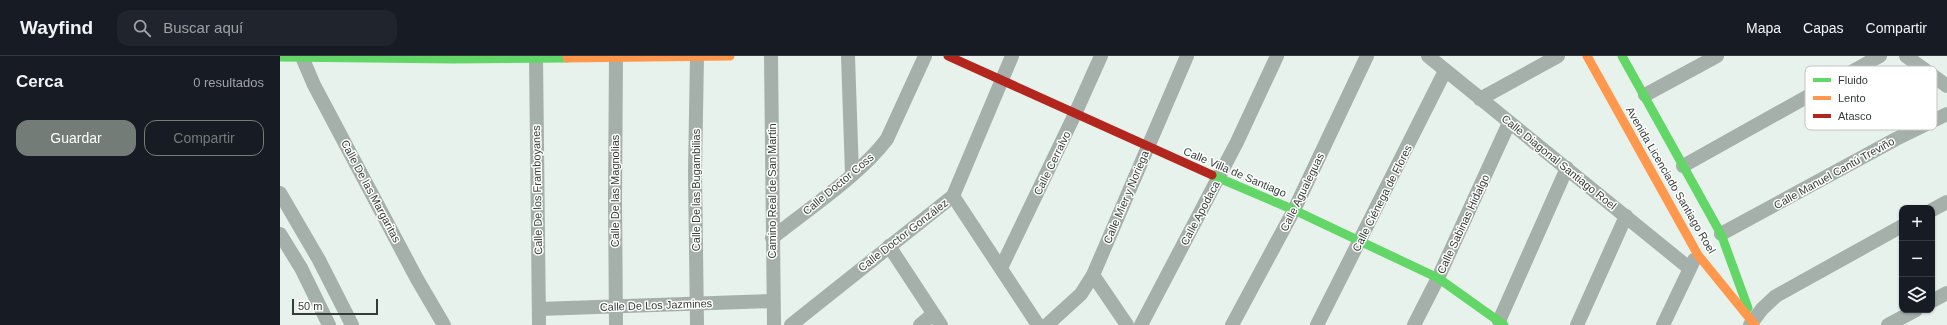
<!DOCTYPE html>
<html lang="es">
<head>
<meta charset="utf-8">
<style>
  body { margin:0; font-family:Arial,sans-serif; background:#20242c; color:#f1f3f6 }
  .controls { position:absolute; right:12px; bottom:12px; display:grid; overflow:hidden; border-radius:8px; box-shadow:0 1px 3px #0004 }
  .controls button { width:36px; height:36px; display:grid; place-items:center; padding:0; border:0; border-bottom:1px solid #363941; background:#171b24; color:#f1f3f6; font:20px sans-serif }
  .scale { position:absolute; left:12px; bottom:10px; width:86px; box-sizing:border-box; padding-left:4px; border:2px solid #343c37; border-top:0; font-size:11px; line-height:14px; white-space:nowrap; color:#343c37; -webkit-text-stroke:3px #fff; paint-order:stroke }
  .list { margin:0; padding:0; list-style:none }
  h2 { display:flex; justify-content:space-between; align-items:center; height:52px; margin:0; padding:0 16px; font-size:17px }
  h2 small { font-size:13px; font-weight:400; color:#9ea1a6 }
  .actions { display:flex; gap:8px; padding:12px 16px }
  .actions a { flex:1; padding:9px 0; border:1px solid #737c76; border-radius:12px; text-align:center; font-size:14px; color:#737c76 }
  .actions .main { background:#737c76; color:#fff }
  .icon { flex:none; width:22px; height:22px; fill:none; stroke:currentColor; stroke-width:2; stroke-linecap:round; stroke-linejoin:round }
  .map { position:relative; flex:none; width:1667px; height:269px; overflow:hidden }
  header { display:flex; align-items:center; gap:24px; box-sizing:border-box; height:56px; padding:0 20px; background:#171b24; border-bottom:1px solid #363941 }
  header strong { font-size:19px }
  nav { display:flex; gap:22px; margin-inline-start:auto; font-size:14px }
  .search { width:280px; height:36px; background:#20242c; display:flex; align-items:center; gap:10px; box-sizing:border-box; padding:0 14px; border-radius:12px; color:#9ea1a6; font-size:15px }
  main { display:flex }
  aside { flex:1; background:#171b24 }
  .map>svg:first-child { display:block }
</style>
</head>
<body>
<header>
<strong>Wayfind</strong>
<div class="search"><svg class="icon" aria-label="search" viewBox="0 0 24 24"><circle cx="10" cy="10" r="6"/><path d="M15 15l6 6"/></svg>Buscar aquí</div>
<nav><a>Mapa</a><a>Capas</a><a>Compartir</a></nav>
</header>
<main>
<aside>
<h2>Cerca<small>0 resultados</small></h2>
<ul class="list">
</ul>
<div class="actions"><a class="main">Guardar</a><a>Compartir</a></div>
</aside>
<div class="map">
<svg width="1667" height="269" viewBox="0 0 1667 269">
  <rect width="100%" height="100%" fill="#e8f2ec"/>
  <g fill="none" stroke-linecap="round" stroke-linejoin="round">
    <g stroke="#a5b0aa" stroke-width="14">
      <polyline points="256,0 259,269"/>
      <polyline points="417,0 415,116 417,269"/>
      <polyline points="491,0 494,269"/>
      <polyline points="568,0 572,118"/>
      <polyline points="1148,0 1409,212"/>
      <polyline points="1626,0 1667,30"/>
      <polyline points="22,1 34,29 137,223 164,269"/>
      <polyline points="1365,39 1437,0"/>
      <polyline points="1200,43 1278,0"/>
      <polyline points="1403,110 1600,0"/>
      <polyline points="0,137 39,204 72,269"/>
      <polyline points="673,140 758,269"/>
      <polyline points="1652,154 1667,146"/>
      <polyline points="0,178 21,212 49,269"/>
      <polyline points="1441,178 1616,83 1667,58"/>
      <path d="M492 182C528 153 580 119 607 83L645 0"/>
      <polyline points="609,190 661,269"/>
      <polyline points="721,212 795,58 821,0"/>
      <polyline points="813,219 847,269"/>
      <polyline points="1652,245 1667,237"/>
      <polyline points="259,253 493,245"/>
      <polyline points="1219,265 1287,112"/>
      <polyline points="336,269 335,142 336,0"/>
      <polyline points="511,269 673,140 732,0"/>
      <polyline points="640,269 653,258"/>
      <polyline points="767,269 801,238 813,219 907,0"/>
      <polyline points="861,269 957,86 997,0"/>
      <polyline points="952,269 1014,154 1087,0"/>
      <polyline points="1037,269 1165,15"/>
      <polyline points="1134,269 1158,222 1229,67"/>
      <polyline points="1297,269 1346,160"/>
      <polyline points="1383,269 1414,204"/>
      <polyline points="1470,269 1482,253 1496,240 1622,170"/>
      <polyline points="1608,269 1636,254"/>
    </g>
    <g stroke="#63d668" stroke-width="9">
      <polyline points="1342,0 1441,178 1468,252"/>
      <polyline points="0,1 174,3 287,2"/>
      <polyline points="932,119 1014,154 1158,222 1224,269"/>
    </g>
    <g stroke="#ff974d" stroke-width="9">
      <polyline points="1307,0 1418,199 1475,269"/>
      <polyline points="287,2 450,0"/>
    </g>
    <polyline stroke="#b3261e" stroke-width="9" points="668,0 932,119"/>
  </g>
  <g text-anchor="middle" stroke-width="3" stroke-linejoin="round" paint-order="stroke">
    <g font-size="11" fill="#343c37" stroke="#fff">
      <text transform="translate(1279 106) rotate(39)" y="4">Calle Diagonal Santiago Roel</text>
      <text transform="translate(772 107) rotate(-64)" y="4">Calle Cerralvo</text>
      <text transform="translate(955 116) rotate(23)" y="4">Calle Villa de Santiago</text>
      <text transform="translate(1554 117) rotate(-29)" y="4">Calle Manuel Cantú Treviño</text>
      <text transform="translate(1391 124) rotate(60)" y="4">Avenida Licenciado Santiago Roel</text>
      <text transform="translate(558 128) rotate(-40)" y="4">Calle Doctor Coss</text>
      <text transform="translate(257 134) rotate(-91)" y="4">Calle De los Framboyanes</text>
      <text transform="translate(416 134) rotate(-90)" y="4">Calle De las Bugambilias</text>
      <text transform="translate(91 135) rotate(62)" y="4">Calle De las Margaritas</text>
      <text transform="translate(335 135) rotate(-90)" y="4">Calle De las Magnolias</text>
      <text transform="translate(492 135) rotate(-90)" y="4">Camino Real de San Martin</text>
      <text transform="translate(1022 136) rotate(-64)" y="4">Calle Agualeguas</text>
      <text transform="translate(846 141) rotate(-67)" y="4">Calle Mier y Noriega</text>
      <text transform="translate(1102 142) rotate(-63)" y="4">Calle Ciénega de Flores</text>
      <text transform="translate(920 157) rotate(-62)" y="4">Calle Apodaca</text>
      <text transform="translate(1183 168) rotate(-65)" y="4">Calle Sabinas Hidalgo</text>
      <text transform="translate(623 179) rotate(-38)" y="4">Calle Doctor González</text>
      <text transform="translate(376 249) rotate(-2)" y="4">Calle De Los Jazmines</text>
    </g>
  </g>
  <rect x="1525" y="10" width="132" height="64" rx="6" fill="#fff" stroke="#c2c4c3" stroke-width="1"/>
  <rect x="1533" y="22" width="18" height="4" fill="#63d668"/>
  <rect x="1533" y="40" width="18" height="4" fill="#ff974d"/>
  <rect x="1533" y="58" width="18" height="4" fill="#b3261e"/>
  <g font-size="11" fill="#343c37">
    <text x="1558" y="28">Fluido</text>
    <text x="1558" y="46">Lento</text>
    <text x="1558" y="64">Atasco</text>
  </g>
</svg>
<div class="controls">
<button>+</button>
<button>−</button>
<button><svg class="icon" aria-label="layers" viewBox="0 0 24 24"><path d="M12 4l9 5-9 5-9-5zM3 14l9 5 9-5"/></svg></button>
</div>
<div class="scale">50 m</div>
</div>
</main>
</body>
</html>
